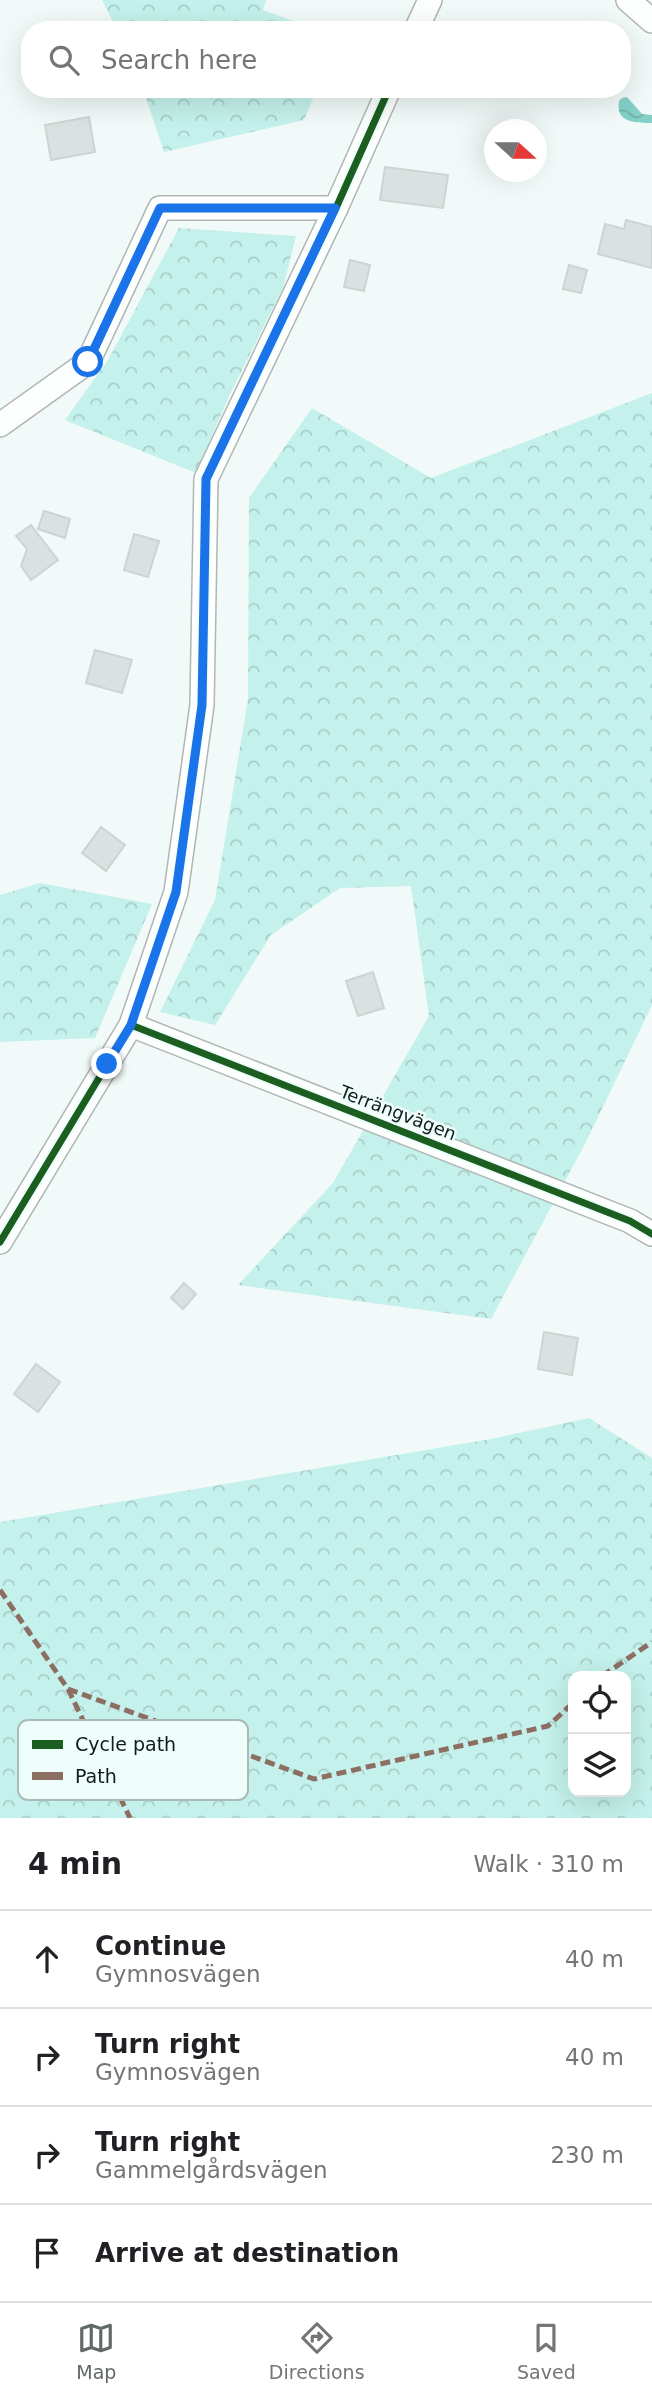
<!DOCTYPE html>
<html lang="en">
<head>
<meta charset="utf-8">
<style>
  body { margin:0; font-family:"DejaVu Sans",sans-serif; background:#f6f6f6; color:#202124 }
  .controls { position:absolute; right:21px; bottom:21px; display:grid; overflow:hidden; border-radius:14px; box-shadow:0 7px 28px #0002 }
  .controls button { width:63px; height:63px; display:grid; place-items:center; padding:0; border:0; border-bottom:2px solid #e0e0e0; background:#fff; color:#202124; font:35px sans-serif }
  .compass { position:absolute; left:484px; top:119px; width:63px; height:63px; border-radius:50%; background:#fff; box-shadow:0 7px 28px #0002; rotate:111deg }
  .stop { position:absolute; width:21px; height:21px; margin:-16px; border:5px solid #1a73e8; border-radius:50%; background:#fff }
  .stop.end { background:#1a73e8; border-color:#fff; box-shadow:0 2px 7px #0008 }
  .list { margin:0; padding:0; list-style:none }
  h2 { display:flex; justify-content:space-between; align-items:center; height:91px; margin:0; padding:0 28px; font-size:30px }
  h2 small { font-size:23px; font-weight:400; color:#757577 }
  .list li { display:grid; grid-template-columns:46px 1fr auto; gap:21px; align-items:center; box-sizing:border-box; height:98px; padding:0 28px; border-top:2px solid #e0e0e0 }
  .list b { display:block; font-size:26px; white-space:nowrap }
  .list p { margin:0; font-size:23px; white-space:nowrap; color:#757577 }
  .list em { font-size:23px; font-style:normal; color:#757577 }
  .icon { flex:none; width:38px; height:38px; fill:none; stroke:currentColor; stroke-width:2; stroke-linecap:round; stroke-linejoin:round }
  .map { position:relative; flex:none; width:652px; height:1818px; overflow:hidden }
  .search { position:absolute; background:#fff; box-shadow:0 7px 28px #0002; left:21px; right:21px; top:21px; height:77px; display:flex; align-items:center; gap:18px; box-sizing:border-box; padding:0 24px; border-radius:28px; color:#757577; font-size:26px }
  .sheet { height:483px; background:#fff }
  nav { display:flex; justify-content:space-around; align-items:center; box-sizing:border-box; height:98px; border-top:2px solid #e0e0e0; background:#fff; font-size:19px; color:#757577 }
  nav a { display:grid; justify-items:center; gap:4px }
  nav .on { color:#616867 }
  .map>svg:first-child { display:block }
</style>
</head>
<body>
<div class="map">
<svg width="652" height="1818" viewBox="0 0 652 1818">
  <defs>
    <pattern id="forest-crowns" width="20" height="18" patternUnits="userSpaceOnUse" patternTransform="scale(1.75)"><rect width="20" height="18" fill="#c4f1eb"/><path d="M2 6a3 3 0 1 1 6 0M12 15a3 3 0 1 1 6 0" fill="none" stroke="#a8cec9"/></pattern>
    <pattern id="water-waves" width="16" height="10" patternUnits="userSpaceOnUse" patternTransform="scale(1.75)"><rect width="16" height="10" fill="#84cfc7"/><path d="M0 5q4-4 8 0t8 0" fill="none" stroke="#71b1aa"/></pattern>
  </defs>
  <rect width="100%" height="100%" fill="#f1faf8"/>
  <g fill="url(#forest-crowns)" fill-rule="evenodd">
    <polygon points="102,0 266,0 263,10 318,30 117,30"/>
    <polygon points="143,89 317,89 304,120 164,152"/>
    <polygon points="179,228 296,236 283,288 230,394 196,473 65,420 108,360"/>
    <polygon points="652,393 652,1005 586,1142 491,1319 238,1285 333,1183 429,1016 411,886 340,888 271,935 215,1025 160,1012 215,900 248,699 249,498 312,408 431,478"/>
    <polygon points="40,883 152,904 95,1038 0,1042 0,895"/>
    <path d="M589 1418 652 1458V1818H0V1522L491 1439ZM573 1676H626V1792H573Z"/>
  </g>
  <path fill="url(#water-waves)" d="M627 97 642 114 652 115V123C636 123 615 123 619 101L622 98Z"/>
  <g fill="#dae1e0" stroke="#cdd4d3" stroke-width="2">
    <polygon points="89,117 95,152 51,160 45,125"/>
    <polygon points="385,167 448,175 443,208 380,200"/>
    <polygon points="626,220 652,227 652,268 598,254 605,224 624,229"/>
    <polygon points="350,260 370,265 364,291 344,287"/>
    <polygon points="569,265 587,270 581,293 563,289"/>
    <polygon points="44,511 70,519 65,538 38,529"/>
    <polygon points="31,525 58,560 31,580 21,566 27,549 16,536"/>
    <polygon points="134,534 159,541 148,577 124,570"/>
    <polygon points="95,650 132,660 122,693 86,683"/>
    <polygon points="101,827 125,845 106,871 82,853"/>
    <polygon points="373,972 384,1008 358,1016 346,981"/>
    <polygon points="184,1283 196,1294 183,1309 171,1298"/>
    <polygon points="544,1332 578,1338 572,1375 538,1369"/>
    <polygon points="36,1364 60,1382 38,1412 14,1394"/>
  </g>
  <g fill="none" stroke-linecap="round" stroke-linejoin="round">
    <defs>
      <g id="minor">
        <polyline points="628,0 652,21"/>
        <polyline points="416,30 430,0"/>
        <polyline points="0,425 88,362 160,208 336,208"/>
        <polyline points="131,1025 630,1221 652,1234"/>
        <polyline points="0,1242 131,1025 176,892 202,705 206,479 336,208 389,89"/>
      </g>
    </defs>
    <use href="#minor" stroke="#afb6b4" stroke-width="26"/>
    <use href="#minor" stroke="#fdfefe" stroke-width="23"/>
    <g stroke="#8d6e63" stroke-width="5" stroke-dasharray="10 5" stroke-linecap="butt">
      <polyline points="0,1590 68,1689 130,1818"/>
      <polyline points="602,1676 652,1642"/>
      <polyline points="68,1689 314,1779 548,1726 573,1703"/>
    </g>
    <defs>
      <g id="cycleway">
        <polyline points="131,1025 630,1221 652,1234"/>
        <polyline points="0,1242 131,1025 176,892 202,705 206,479 336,208 389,89"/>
      </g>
    </defs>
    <use href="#cycleway" stroke="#edfefb" stroke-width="11"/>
    <use href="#cycleway" stroke="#1b5e20" stroke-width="7"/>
  </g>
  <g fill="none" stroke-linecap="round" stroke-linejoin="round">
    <polyline stroke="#1a73e8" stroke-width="9" points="88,362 160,208 335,208 206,479 202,705 176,892 131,1025 107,1064"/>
  </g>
  <g text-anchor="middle" stroke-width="5" stroke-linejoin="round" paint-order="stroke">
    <g font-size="18" fill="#141a19" stroke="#edfefb">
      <text transform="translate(398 1113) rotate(21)" y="6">Terrängvägen</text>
    </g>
  </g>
  <rect x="18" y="1720" width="230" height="80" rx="10" fill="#edfefb" stroke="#acbab7" stroke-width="2"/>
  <rect x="32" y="1740" width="31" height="9" fill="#1b5e20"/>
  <rect x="32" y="1772" width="31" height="8" fill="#8d6e63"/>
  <g font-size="19" fill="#141a19">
    <text x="75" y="1751">Cycle path</text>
    <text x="75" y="1783">Path</text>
  </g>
</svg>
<div class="controls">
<button><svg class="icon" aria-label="locate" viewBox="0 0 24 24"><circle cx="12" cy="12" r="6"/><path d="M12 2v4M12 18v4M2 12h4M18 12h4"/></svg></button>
<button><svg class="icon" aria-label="layers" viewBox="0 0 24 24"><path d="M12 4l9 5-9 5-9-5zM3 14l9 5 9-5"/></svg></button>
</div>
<svg class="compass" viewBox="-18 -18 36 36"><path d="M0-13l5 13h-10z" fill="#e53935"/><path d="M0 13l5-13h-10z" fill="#757577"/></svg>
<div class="stop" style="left:88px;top:362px"></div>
<div class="stop end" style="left:107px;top:1064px"></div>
<div class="search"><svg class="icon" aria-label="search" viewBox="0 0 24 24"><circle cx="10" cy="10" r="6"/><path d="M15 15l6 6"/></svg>Search here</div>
</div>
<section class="sheet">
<h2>4 min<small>Walk · 310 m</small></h2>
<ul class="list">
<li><svg class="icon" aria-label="ahead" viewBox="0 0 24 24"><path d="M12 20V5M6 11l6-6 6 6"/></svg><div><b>Continue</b><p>Gymnosvägen</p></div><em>40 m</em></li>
<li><svg class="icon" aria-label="right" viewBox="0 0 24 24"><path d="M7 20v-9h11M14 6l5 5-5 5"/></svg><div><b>Turn right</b><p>Gymnosvägen</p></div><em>40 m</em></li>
<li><svg class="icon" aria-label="right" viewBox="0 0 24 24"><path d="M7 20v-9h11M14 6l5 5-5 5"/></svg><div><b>Turn right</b><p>Gammelgårdsvägen</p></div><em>230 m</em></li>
<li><svg class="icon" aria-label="arrive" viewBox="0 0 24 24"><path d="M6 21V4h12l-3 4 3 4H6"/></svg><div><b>Arrive at destination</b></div></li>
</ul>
</section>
<nav>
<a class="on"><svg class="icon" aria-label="map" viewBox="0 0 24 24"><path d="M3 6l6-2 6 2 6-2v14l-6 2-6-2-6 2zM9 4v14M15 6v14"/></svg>Map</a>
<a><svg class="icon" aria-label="directions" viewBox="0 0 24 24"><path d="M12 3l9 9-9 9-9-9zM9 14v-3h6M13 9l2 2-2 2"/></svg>Directions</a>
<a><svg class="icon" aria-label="saved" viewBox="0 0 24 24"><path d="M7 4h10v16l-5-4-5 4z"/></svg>Saved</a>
</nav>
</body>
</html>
